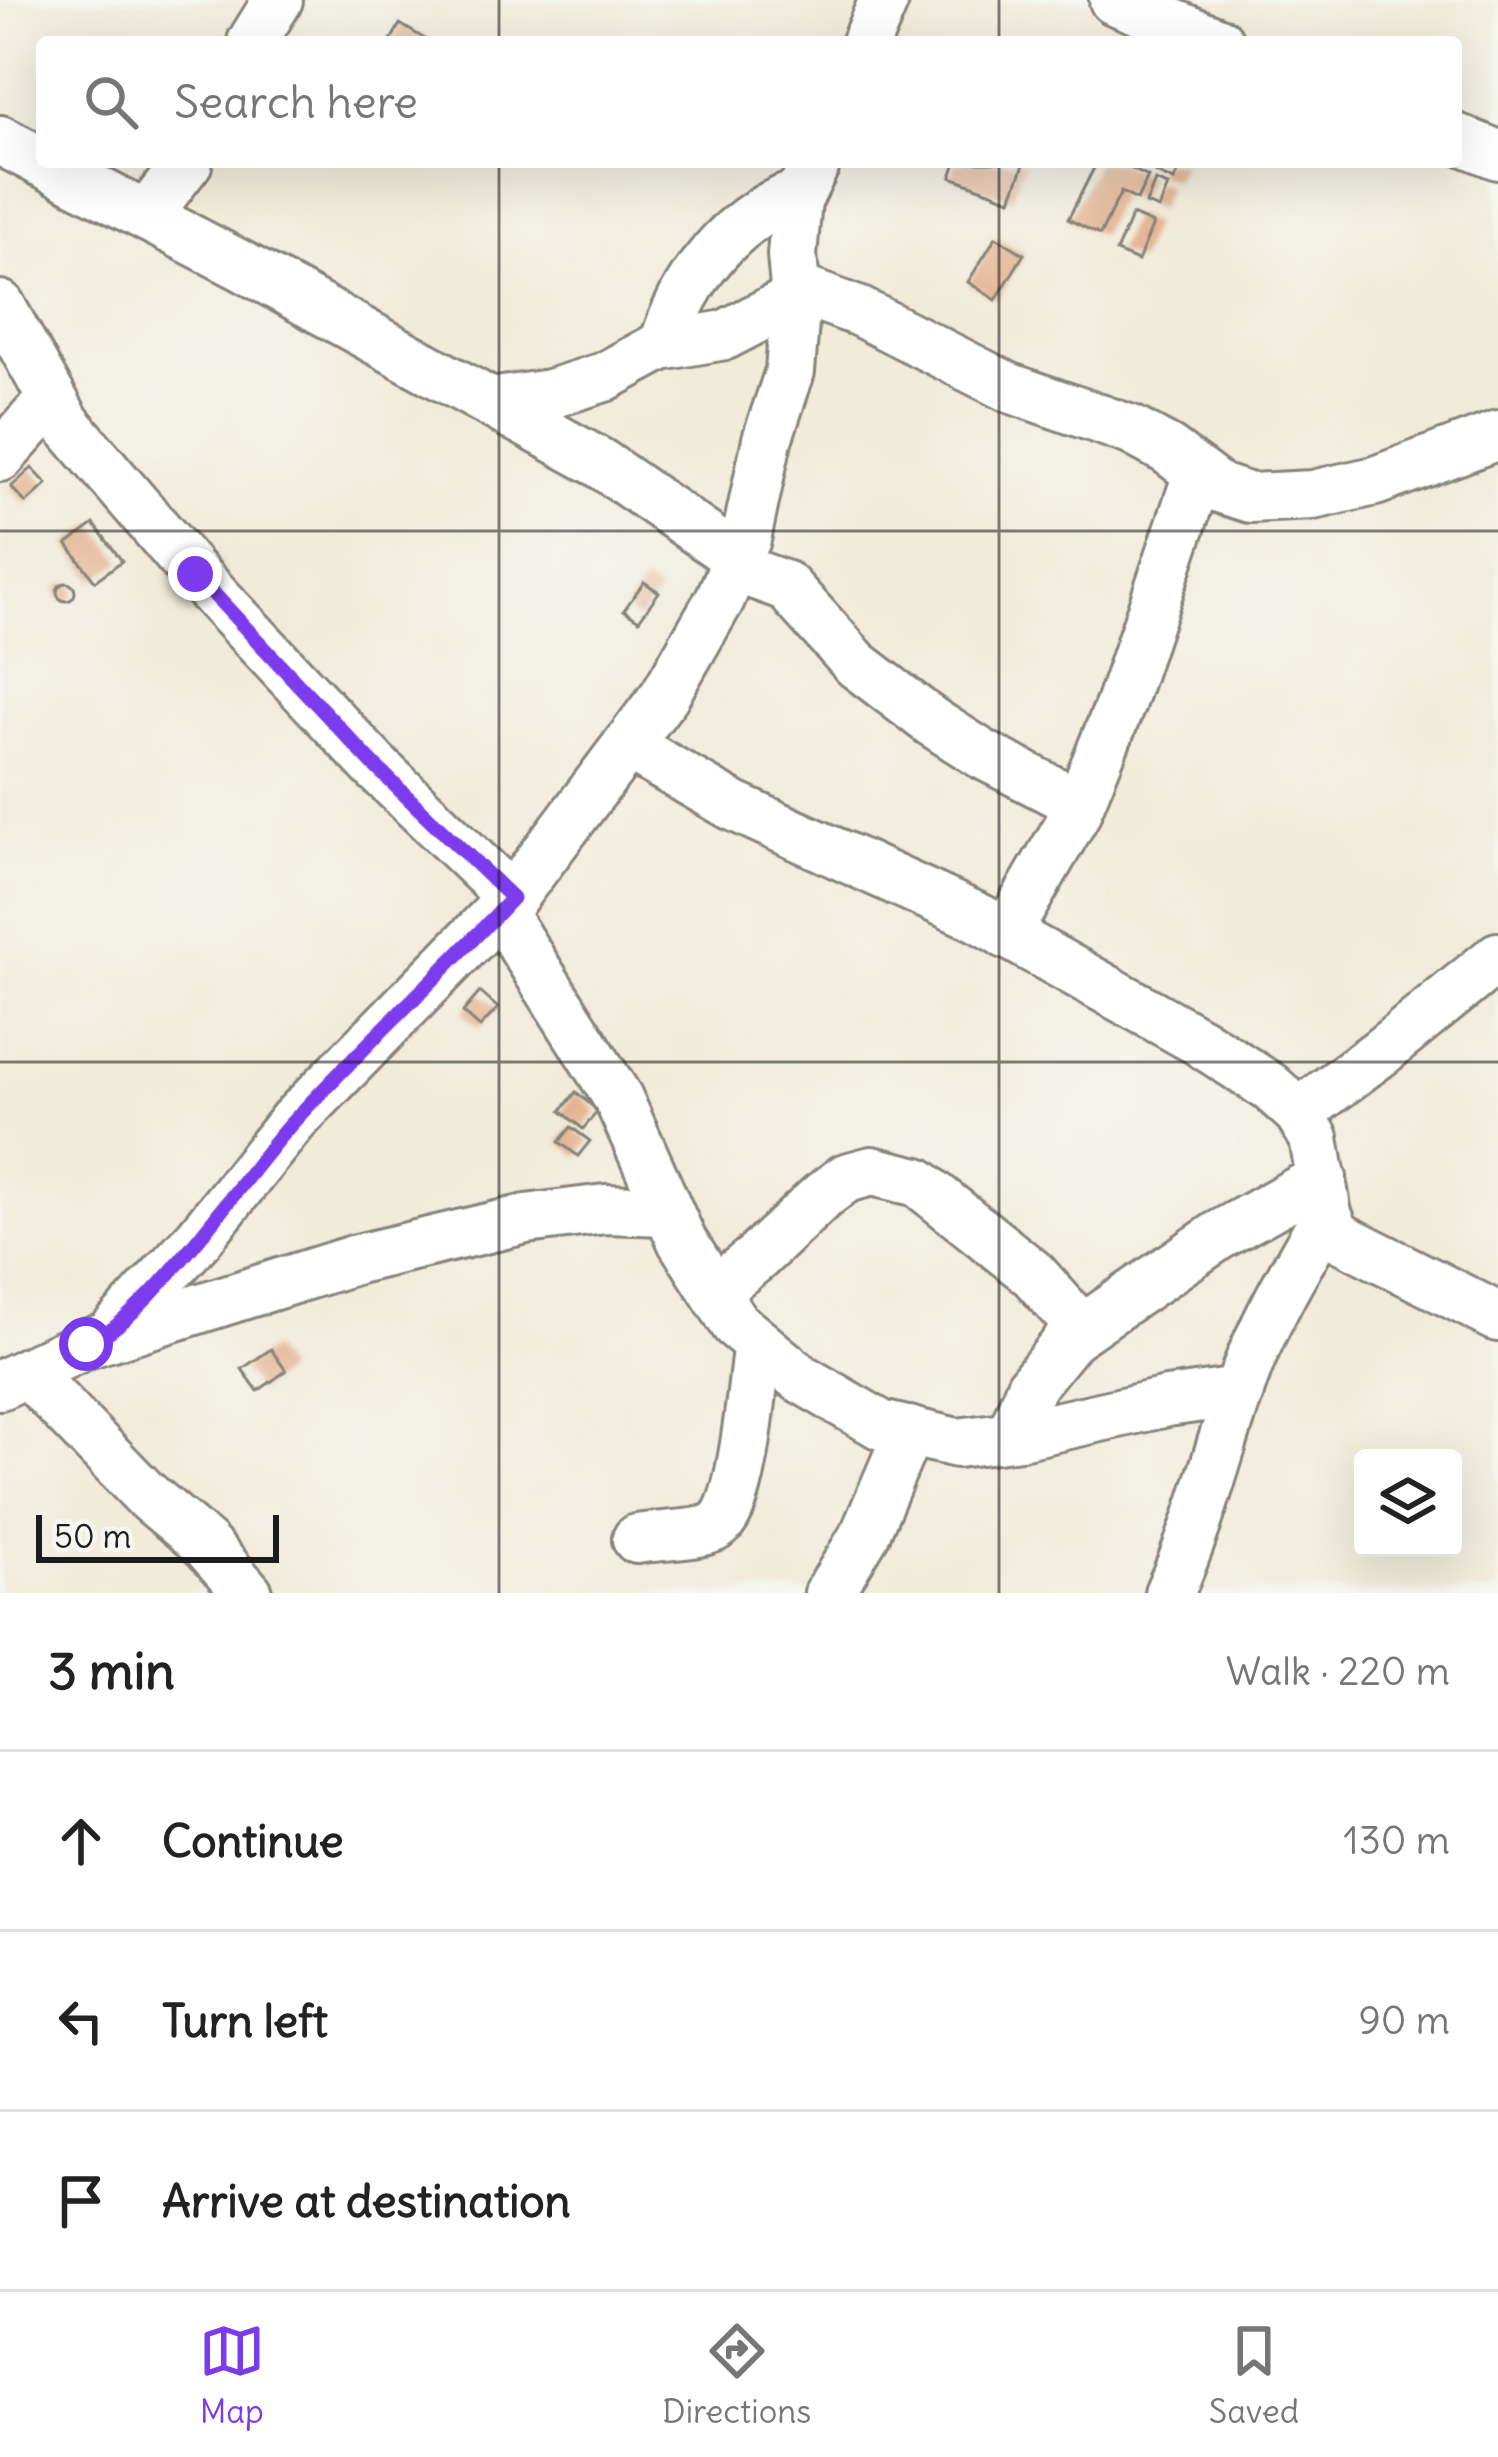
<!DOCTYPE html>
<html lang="en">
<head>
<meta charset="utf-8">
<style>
  body { margin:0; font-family:Delius,sans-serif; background:#f2f2f2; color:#222 }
  .controls { position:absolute; right:36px; bottom:36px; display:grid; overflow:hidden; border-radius:12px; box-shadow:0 12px 48px #0002 }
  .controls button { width:108px; height:108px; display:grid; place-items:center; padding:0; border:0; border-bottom:3px solid #e0e0e0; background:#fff; color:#222; font:60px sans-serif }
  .scale { position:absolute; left:36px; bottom:30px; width:243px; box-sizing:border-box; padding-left:12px; border:6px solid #1c1c1c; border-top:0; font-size:33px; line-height:42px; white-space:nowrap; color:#1c1c1c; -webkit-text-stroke:9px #f6f6f2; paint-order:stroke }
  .stop { position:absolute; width:36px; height:36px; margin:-27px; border:9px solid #7c3aed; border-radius:50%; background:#fff }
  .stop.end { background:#7c3aed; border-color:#fff; box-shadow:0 3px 12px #0008 }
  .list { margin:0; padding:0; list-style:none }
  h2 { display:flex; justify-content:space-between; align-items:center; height:156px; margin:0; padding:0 48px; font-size:51px }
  h2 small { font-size:39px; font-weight:400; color:#767676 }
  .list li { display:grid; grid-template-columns:78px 1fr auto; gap:36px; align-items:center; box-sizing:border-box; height:180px; padding:0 48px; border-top:3px solid #e0e0e0 }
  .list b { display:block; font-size:45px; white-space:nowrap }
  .list em { font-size:39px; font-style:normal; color:#767676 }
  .icon { flex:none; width:66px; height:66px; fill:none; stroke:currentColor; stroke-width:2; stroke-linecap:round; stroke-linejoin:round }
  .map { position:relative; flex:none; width:1498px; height:1593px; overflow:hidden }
  .search { position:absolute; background:#fff; box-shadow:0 12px 48px #0002; left:36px; right:36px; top:36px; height:132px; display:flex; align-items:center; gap:30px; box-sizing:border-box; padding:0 42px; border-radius:12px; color:#767676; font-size:45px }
  .sheet { height:696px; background:#fff }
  nav { display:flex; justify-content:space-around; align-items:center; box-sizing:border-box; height:168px; border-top:3px solid #e0e0e0; background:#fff; font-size:33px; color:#767676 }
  nav a { display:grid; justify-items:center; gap:6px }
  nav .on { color:#7c3aed }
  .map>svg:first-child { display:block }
</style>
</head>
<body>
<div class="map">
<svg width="1498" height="1593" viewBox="0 0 1498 1593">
  <rect width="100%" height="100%" fill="#f6f6f2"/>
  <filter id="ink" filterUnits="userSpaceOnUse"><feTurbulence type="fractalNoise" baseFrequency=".00833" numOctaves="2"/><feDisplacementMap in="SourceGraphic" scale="24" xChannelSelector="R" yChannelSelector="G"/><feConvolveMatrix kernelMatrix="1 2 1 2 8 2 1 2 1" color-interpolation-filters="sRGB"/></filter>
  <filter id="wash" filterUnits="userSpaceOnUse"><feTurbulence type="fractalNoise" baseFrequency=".004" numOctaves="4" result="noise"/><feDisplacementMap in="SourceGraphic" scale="48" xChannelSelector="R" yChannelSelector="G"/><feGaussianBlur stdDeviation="2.7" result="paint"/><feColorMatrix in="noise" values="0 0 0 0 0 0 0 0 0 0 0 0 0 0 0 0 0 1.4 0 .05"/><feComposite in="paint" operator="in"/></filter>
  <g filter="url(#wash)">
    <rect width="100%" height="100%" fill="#f1ebd9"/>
    <g id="blocks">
      <g fill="#e3b18e">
        <polygon points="400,24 430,42 390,42"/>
        <polygon points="956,162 1025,162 1011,199 951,177"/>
        <polygon points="1097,162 1118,162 1148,177 1137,200 1121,192 1100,235 1068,219"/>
        <polygon points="1161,162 1183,162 1174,181 1156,173"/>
        <polygon points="1155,181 1168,186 1159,209 1146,204"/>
        <polygon points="1132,215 1153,224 1138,261 1116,252"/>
        <polygon points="996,237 1024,254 996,300 968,282"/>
        <polygon points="32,468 47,484 26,503 11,487"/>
        <polygon points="94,524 122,561 95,581 67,544"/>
        <polygon points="644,582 659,592 639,620 624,610"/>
        <circle cx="66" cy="592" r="9"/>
        <polygon points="480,992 498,1008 480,1027 463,1012"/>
        <polygon points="576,1092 598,1111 583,1129 561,1111"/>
        <polygon points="571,1127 590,1141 578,1156 559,1142"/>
        <polygon points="271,1349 286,1371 258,1391 242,1369"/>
      </g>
    </g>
  </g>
  <g filter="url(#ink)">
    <use href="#blocks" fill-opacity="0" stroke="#86847a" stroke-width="3"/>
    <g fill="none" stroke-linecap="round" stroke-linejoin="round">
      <defs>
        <g id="minor">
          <polyline points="1114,0 1219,42"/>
          <polyline points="252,42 278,0"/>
          <polyline points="866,42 884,0"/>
          <polyline points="1456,138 1498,155"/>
          <polyline points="0,140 42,162"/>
          <polyline points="42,162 244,267 600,463 737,558"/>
          <polyline points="146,216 188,162"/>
          <polyline points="795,288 860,312 1010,388 1131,430 1168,450 1219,488 1250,498 1313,495 1375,481 1498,435"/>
          <polyline points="0,305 66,423 195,574 373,764 512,898"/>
          <path d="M664 345C683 279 733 215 800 194"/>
          <polyline points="491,403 550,394 604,377 661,346 725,335 796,298"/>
          <polyline points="0,457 52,399"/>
          <polyline points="733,567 786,586 856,664 932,722 982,754 1079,804"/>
          <polyline points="627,745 733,806 979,918 1199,1041 1270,1087 1299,1113 1314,1138 1327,1214 1336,1235 1498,1317"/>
          <polyline points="500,911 618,1098 682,1241 735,1324 800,1378 881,1425 957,1443 1020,1435 1167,1402 1239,1392"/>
          <polyline points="1006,934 1075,815 1120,705 1198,474"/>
          <polyline points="1299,1113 1381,1052 1498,957"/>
          <polyline points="715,1291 756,1258 821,1197 846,1178 872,1171 918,1182 1033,1274 1082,1329"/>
          <polyline points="108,1337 199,1238 293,1121 512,898 665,695 720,599 746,539 767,440 790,371 796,298 792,255 797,201 816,162"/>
          <polyline points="27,1372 145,1494 206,1545 248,1593"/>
          <polyline points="0,1385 86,1344 357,1259 526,1219 605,1209 668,1211"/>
          <polyline points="1011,1436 1031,1386 1071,1337 1218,1236 1322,1178"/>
          <path d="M637 1539C657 1535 706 1536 719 1524 745 1501 752 1381 758 1343"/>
          <polyline points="829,1593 865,1534 909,1431"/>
          <path d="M1169 1593C1203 1520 1220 1439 1249 1363 1270 1311 1299 1263 1327 1214"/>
        </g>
      </defs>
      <use href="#minor" stroke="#86847a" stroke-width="54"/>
      <use href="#minor" stroke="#fff" stroke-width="48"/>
    </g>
  </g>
  <g fill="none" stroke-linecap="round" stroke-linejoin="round" filter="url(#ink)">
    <path stroke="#7c3aed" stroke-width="15" d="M86 1344C145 1325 244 1174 292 1123 363 1046 441 975 512 898L373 764 195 574"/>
  </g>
  <path fill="none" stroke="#1c1c1c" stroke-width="3" stroke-opacity="0.55" d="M499 0V42M999 0V42M499 162V1593M999 162V1593M0 531H1498M0 1062H1498"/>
</svg>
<div class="controls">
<button><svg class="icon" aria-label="layers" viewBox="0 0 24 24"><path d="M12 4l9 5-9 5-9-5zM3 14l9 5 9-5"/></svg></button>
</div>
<div class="scale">50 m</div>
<div class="stop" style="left:86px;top:1344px"></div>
<div class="stop end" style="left:195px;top:574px"></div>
<div class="search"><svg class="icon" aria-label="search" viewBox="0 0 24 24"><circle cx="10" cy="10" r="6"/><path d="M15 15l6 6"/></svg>Search here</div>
</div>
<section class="sheet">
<h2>3 min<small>Walk · 220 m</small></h2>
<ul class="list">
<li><svg class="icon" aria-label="ahead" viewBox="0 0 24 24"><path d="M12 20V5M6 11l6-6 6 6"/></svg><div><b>Continue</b></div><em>130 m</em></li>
<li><svg class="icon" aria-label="left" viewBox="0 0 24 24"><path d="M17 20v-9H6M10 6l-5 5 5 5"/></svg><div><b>Turn left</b></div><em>90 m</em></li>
<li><svg class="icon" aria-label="arrive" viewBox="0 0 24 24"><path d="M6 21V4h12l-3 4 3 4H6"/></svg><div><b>Arrive at destination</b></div></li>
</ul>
</section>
<nav>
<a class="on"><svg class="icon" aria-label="map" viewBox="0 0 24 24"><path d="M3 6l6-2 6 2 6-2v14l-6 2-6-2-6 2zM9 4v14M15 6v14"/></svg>Map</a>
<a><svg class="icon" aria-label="directions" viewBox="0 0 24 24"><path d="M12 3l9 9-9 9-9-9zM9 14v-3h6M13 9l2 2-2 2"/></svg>Directions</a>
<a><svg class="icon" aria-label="saved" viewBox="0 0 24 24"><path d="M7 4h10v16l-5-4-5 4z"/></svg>Saved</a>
</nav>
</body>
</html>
